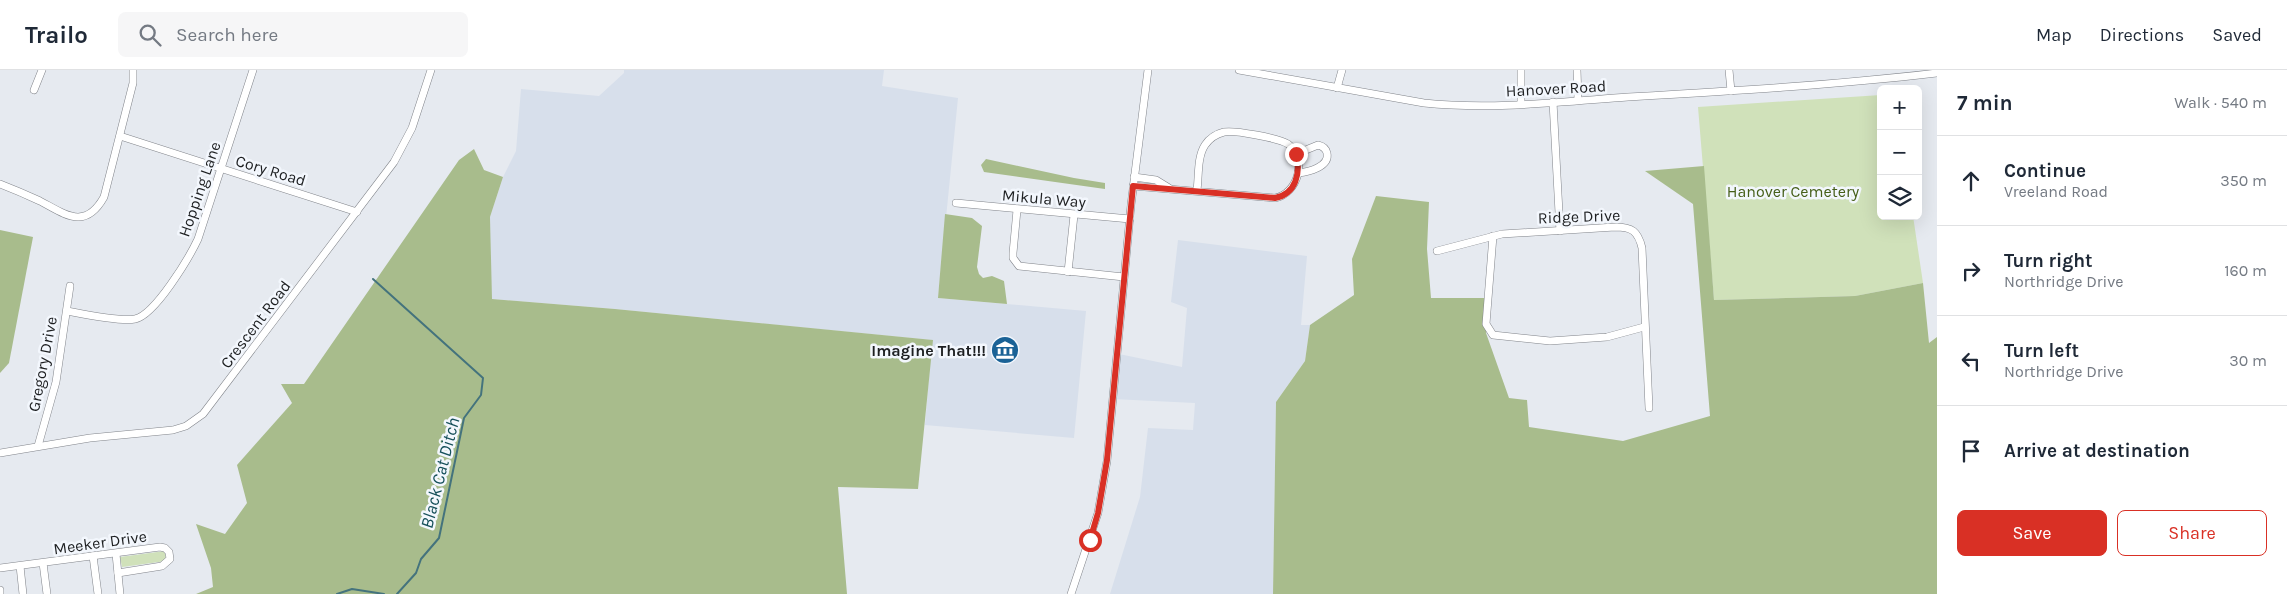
<!DOCTYPE html>
<html lang="en">
<head>
<meta charset="utf-8">
<style>
  body { margin:0; font-family:Karla,sans-serif; background:#f6f6f7; color:#1f2937 }
  .controls { position:absolute; right:15px; top:15px; display:grid; overflow:hidden; border-radius:8px; box-shadow:0 5px 20px #0002 }
  .controls button { width:45px; height:45px; display:grid; place-items:center; padding:0; border:0; border-bottom:1px solid #e0e1e3; background:#fff; color:#1f2937; font:25px sans-serif }
  .stop { position:absolute; width:15px; height:15px; margin:-11px; border:4px solid #d93025; border-radius:50%; background:#fff }
  .stop.end { background:#d93025; border-color:#fff; box-shadow:0 1px 5px #0008 }
  .list { margin:0; padding:0; list-style:none }
  h2 { display:flex; justify-content:space-between; align-items:center; height:65px; margin:0; padding:0 20px; font-size:21px }
  h2 small { font-size:16px; font-weight:400; color:#747a83 }
  .list li { display:grid; grid-template-columns:32px 1fr auto; gap:15px; align-items:center; box-sizing:border-box; height:90px; padding:0 20px; border-top:1px solid #e0e1e3 }
  .list b { display:block; font-size:19px; white-space:nowrap }
  .list p { margin:0; font-size:16px; white-space:nowrap; color:#747a83 }
  .list em { font-size:16px; font-style:normal; color:#747a83 }
  .actions { display:flex; gap:10px; padding:15px 20px }
  .actions a { flex:1; padding:11px 0; border:1px solid #d93025; border-radius:8px; text-align:center; font-size:18px; color:#d93025 }
  .actions .main { background:#d93025; color:#fff }
  .icon { flex:none; width:28px; height:28px; fill:none; stroke:currentColor; stroke-width:2; stroke-linecap:round; stroke-linejoin:round }
  .map { position:relative; flex:none; width:1937px; height:524px; overflow:hidden }
  header { display:flex; align-items:center; gap:30px; box-sizing:border-box; height:70px; padding:0 25px; background:#fff; border-bottom:1px solid #e0e1e3 }
  header strong { font-size:24px }
  nav { display:flex; gap:28px; margin-inline-start:auto; font-size:18px }
  .search { width:350px; height:45px; background:#f6f6f7; display:flex; align-items:center; gap:12px; box-sizing:border-box; padding:0 18px; border-radius:8px; color:#747a83; font-size:19px }
  main { display:flex }
  aside { flex:1; background:#fff }
  .map>svg:first-child { display:block }
</style>
</head>
<body>
<header>
<strong>Trailo</strong>
<div class="search"><svg class="icon" aria-label="search" viewBox="0 0 24 24"><circle cx="10" cy="10" r="6"/><path d="M15 15l6 6"/></svg>Search here</div>
<nav><a>Map</a><a>Directions</a><a>Saved</a></nav>
</header>
<main>
<div class="map">
<svg width="1937" height="524" viewBox="0 0 1937 524">
  <rect width="100%" height="100%" fill="#e6eaf0"/>
  <g fill="#d7dfeb">
    <polygon points="624,0 884,0 882,16 958,28 938,228 1086,241 1074,368 925,355 932,270 615,239 491,229 490,147 503,107 516,81 521,19 599,26 624,3"/>
    <polygon points="1178,170 1307,186 1301,255 1310,255 1305,291 1276,332 1273,524 1110,524 1140,427 1148,358 1193,360 1195,333 1113,329 1119,284 1182,297 1187,238 1171,232"/>
  </g>
  <g fill="#d0e1ba">
    <polygon points="1881,25 1881,146 1913,146 1923,213 1855,226 1714,230 1698,37"/>
    <polygon points="165,481 166,491 122,497 120,487"/>
  </g>
  <g fill="#a8bc8c">
    <polygon points="474,79 484,100 503,107 490,147 492,229 615,239 933,270 918,419 838,417 847,524 196,524 213,517 211,498 196,454 225,464 247,433 237,395 292,333 281,314 304,314 459,90"/>
    <polygon points="986,89 1074,108 1105,113 1105,119 984,102 981,95"/>
    <polygon points="1704,96 1714,230 1855,226 1923,213 1929,273 1937,267 1937,524 1273,524 1276,332 1305,291 1310,255 1354,225 1352,189 1376,126 1429,132 1427,179 1431,228 1488,228 1486,263 1509,328 1527,330 1529,357 1623,371 1710,346 1693,134 1645,101"/>
    <polygon points="945,144 972,148 982,156 977,197 979,204 983,208 992,206 1004,211 1007,234 938,228"/>
    <polygon points="0,160 33,167 9,293 0,303"/>
  </g>
  <g fill="none" stroke-linecap="round" stroke-linejoin="round">
    <g stroke="#44737d" stroke-width="2">
      <polyline points="373,209 483,308 481,325 464,348 439,468 421,489 416,503 397,524"/>
      <polyline points="337,524 352,519 384,524"/>
    </g>
    <defs>
      <g id="minor">
        <path d="M1239 0 1424 33C1491 40 1560 32 1628 27 1731 21 1834 15 1937 3"/>
        <polyline points="1577,0 1578,30"/>
        <polyline points="1729,0 1731,21"/>
        <polyline points="1337,18 1342,0"/>
        <polyline points="34,20 42,0"/>
        <polyline points="1553,32 1560,161"/>
        <polyline points="1521,34 1521,0"/>
        <polyline points="120,66 357,142"/>
        <path d="M1296 84 1318 75C1322 76 1326 78 1327 83 1330 97 1308 102 1298 103"/>
        <polyline points="1134,107 1156,110 1169,118"/>
        <path d="M0 114C13 119 27 125 40 131 65 144 85 161 104 127L133 13V0"/>
        <path d="M1133 116 1275 128C1298 124 1308 88 1288 74 1279 68 1234 60 1224 62 1216 64 1209 69 1205 75 1197 87 1199 106 1197 120"/>
        <polyline points="956,133 1130,149"/>
        <polyline points="1017,140 1013,183 1013,188 1019,196 1124,207"/>
        <polyline points="1493,166 1486,254 1493,265 1550,271 1607,267 1644,257"/>
        <path d="M1437 181 1502 164 1615 157C1632 157 1638 161 1642 178L1649 338"/>
        <polyline points="1068,202 1074,145"/>
        <path d="M67 241C83 244 120 252 135 249 155 245 189 188 198 169L253 0"/>
        <polyline points="38,376 56,312 70,216"/>
        <polyline points="0,383 90,368 173,360 186,356 203,344 394,92 412,58 431,0"/>
        <polyline points="116,484 120,524"/>
        <polyline points="93,486 98,524"/>
        <polyline points="43,493 47,524"/>
        <polyline points="20,496 23,524"/>
        <polyline points="0,498 160,477 165,478 169,482 170,489 162,496 118,503"/>
        <polyline points="0,520 0,524"/>
        <polyline points="1071,524 1098,443 1107,391 1131,135 1148,0"/>
      </g>
    </defs>
    <use href="#minor" stroke="#81848a" stroke-width="8"/>
    <use href="#minor" stroke="#fff" stroke-width="7"/>
  </g>
  <g fill="none" stroke-linecap="round" stroke-linejoin="round">
    <path stroke="#d93025" stroke-width="6" d="M1090 470 1098 443 1107 390 1133 116 1275 128C1296 124 1301 103 1296 84"/>
  </g>
  <defs>
    <symbol id="museum-disc" viewBox="-11 -11 22 22"><circle r="9.5" fill="#1a6296" stroke="#f3f7fd"/><path d="M0-6L6-3V-2H-6V-3ZM-5-1h2V3h-2ZM-1-1h2V3h-2ZM3-1h2V3H3ZM-6 4H6V6H-6Z" fill="#fff"/></symbol>
  </defs>
  <g fill-rule="evenodd">
    <use href="#museum-disc" x="989" y="264" width="32" height="32"/>
  </g>
  <g text-anchor="middle" stroke-width="5" stroke-linejoin="round" paint-order="stroke">
    <g font-size="16" fill="#1d1f21" stroke="#f3f7fd">
      <text transform="translate(1556 18) rotate(-3)" y="6">Hanover Road</text>
      <text transform="translate(271 100) rotate(17)" y="6">Cory Road</text>
      <text transform="translate(199 119) rotate(-71)" y="6">Hopping Lane</text>
      <text transform="translate(1044 128) rotate(5)" y="6">Mikula Way</text>
      <text transform="translate(1579 146) rotate(-2)" y="6">Ridge Drive</text>
      <text transform="translate(255 254) rotate(-53)" y="6">Crescent Road</text>
      <text transform="translate(42 294) rotate(-79)" y="6">Gregory Drive</text>
      <text transform="translate(100 472) rotate(-8)" y="6">Meeker Drive</text>
    </g>
    <g font-size="16" fill="#465f19" stroke="#f3f7fd">
      <text x="1793" y="127">Hanover Cemetery</text>
    </g>
    <g font-size="16" font-weight="bold" fill="#1d1f21" stroke="#f3f7fd" text-anchor="end">
      <text x="986" y="286">Imagine That!!!</text>
    </g>
    <g font-size="18" font-style="italic" fill="#16505a" stroke="#f3f7fd">
      <text transform="translate(440 403) rotate(-76)" y="6">Black Cat Ditch</text>
    </g>
  </g>
</svg>
<div class="controls">
<button>+</button>
<button>−</button>
<button><svg class="icon" aria-label="layers" viewBox="0 0 24 24"><path d="M12 4l9 5-9 5-9-5zM3 14l9 5 9-5"/></svg></button>
</div>
<div class="stop" style="left:1090px;top:470px"></div>
<div class="stop end" style="left:1296px;top:84px"></div>
</div>
<aside>
<h2>7 min<small>Walk · 540 m</small></h2>
<ul class="list">
<li><svg class="icon" aria-label="ahead" viewBox="0 0 24 24"><path d="M12 20V5M6 11l6-6 6 6"/></svg><div><b>Continue</b><p>Vreeland Road</p></div><em>350 m</em></li>
<li><svg class="icon" aria-label="right" viewBox="0 0 24 24"><path d="M7 20v-9h11M14 6l5 5-5 5"/></svg><div><b>Turn right</b><p>Northridge Drive</p></div><em>160 m</em></li>
<li><svg class="icon" aria-label="left" viewBox="0 0 24 24"><path d="M17 20v-9H6M10 6l-5 5 5 5"/></svg><div><b>Turn left</b><p>Northridge Drive</p></div><em>30 m</em></li>
<li><svg class="icon" aria-label="arrive" viewBox="0 0 24 24"><path d="M6 21V4h12l-3 4 3 4H6"/></svg><div><b>Arrive at destination</b></div></li>
</ul>
<div class="actions"><a class="main">Save</a><a>Share</a></div>
</aside>
</main>
</body>
</html>
